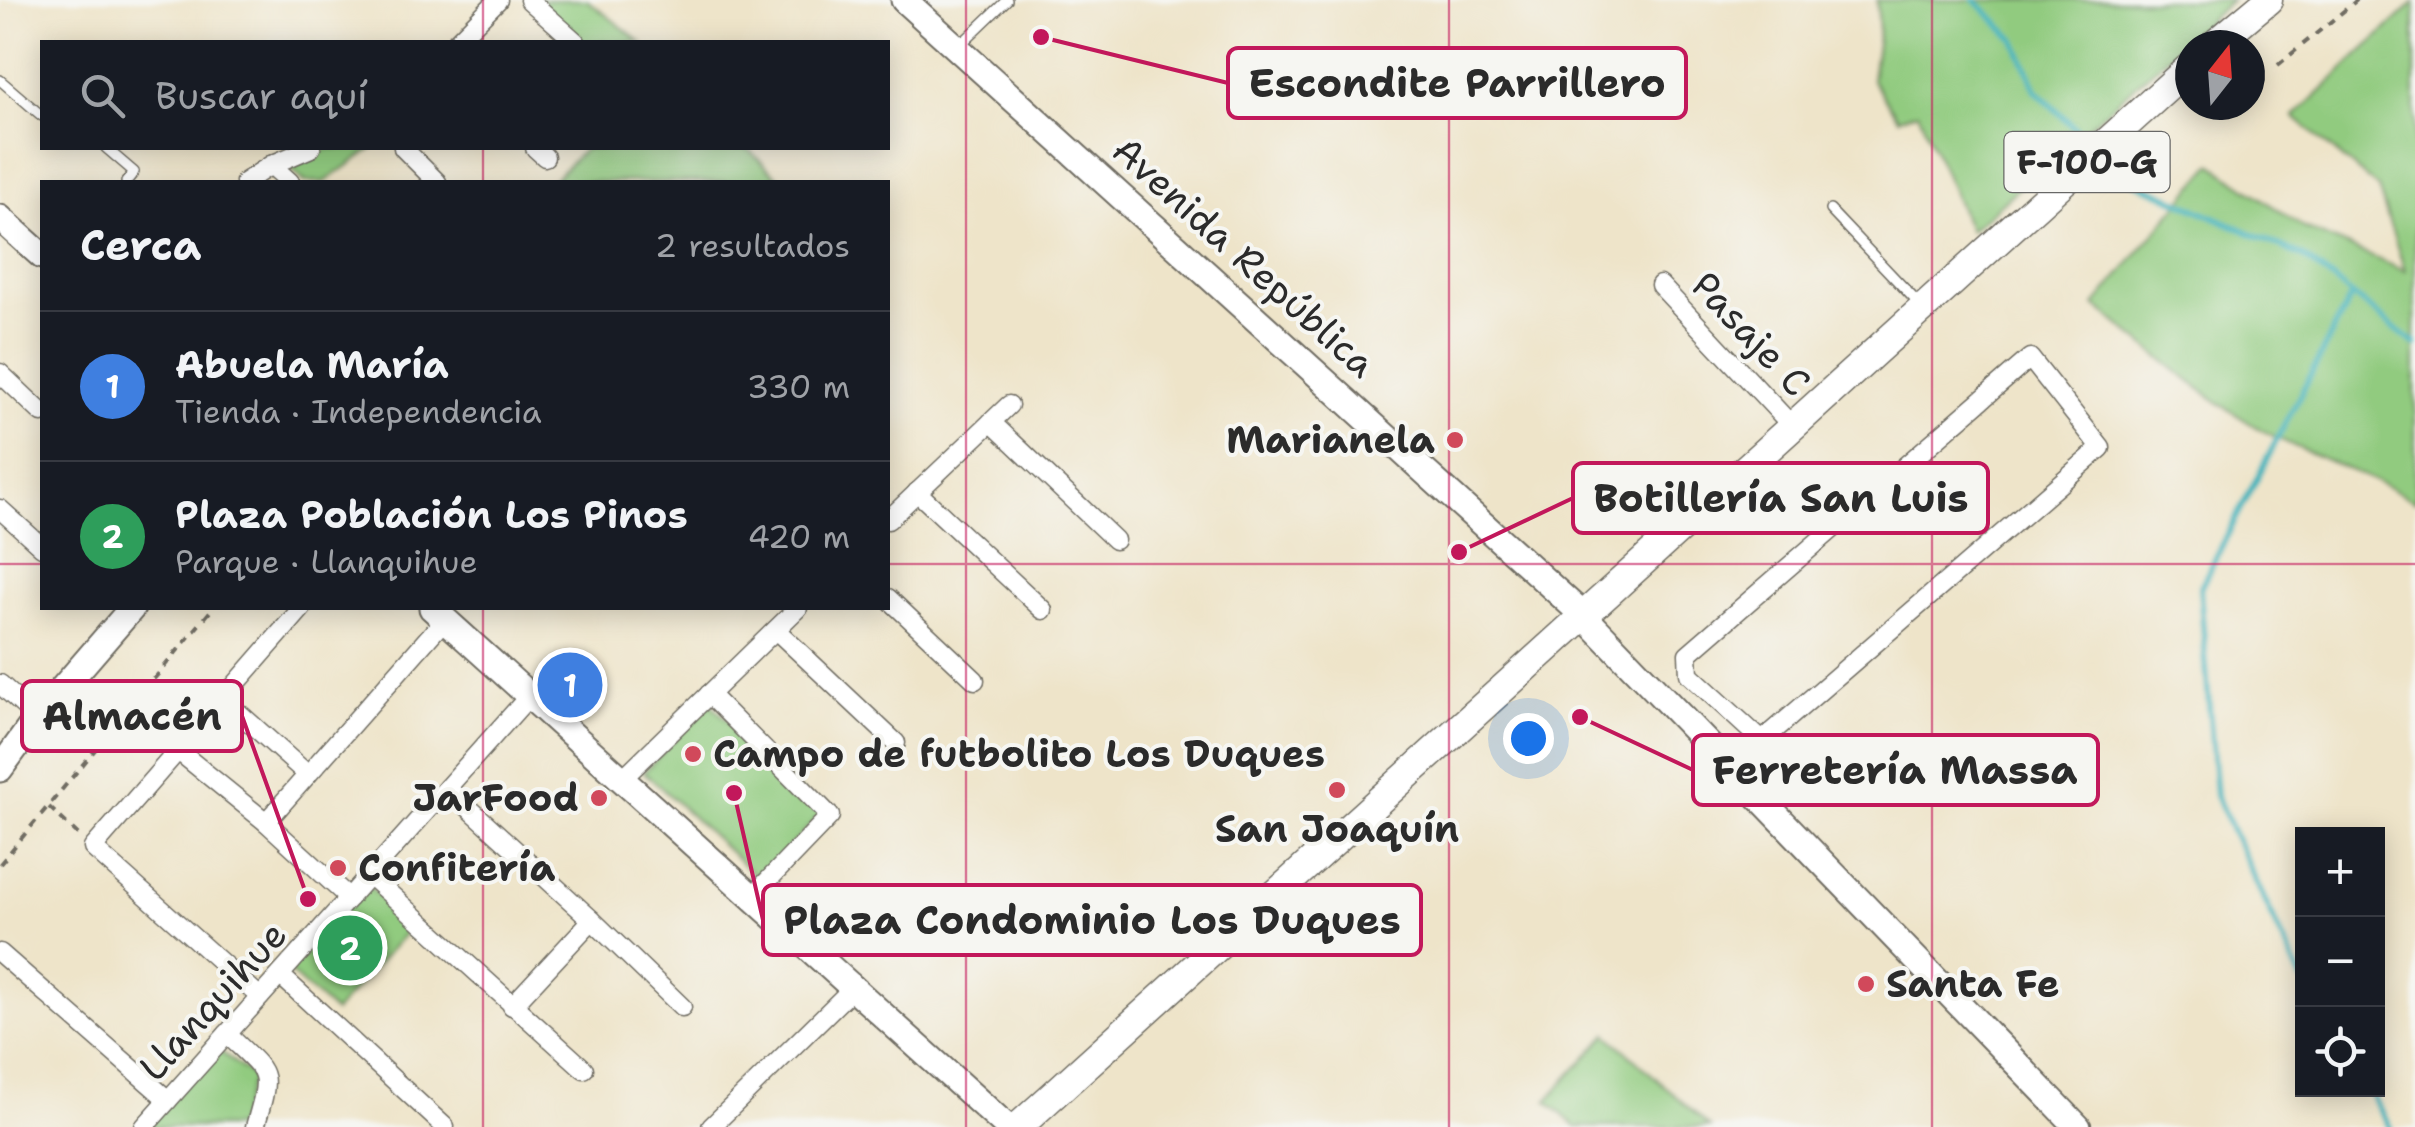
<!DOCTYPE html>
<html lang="es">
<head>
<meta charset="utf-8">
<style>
  body { margin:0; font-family:"Shantell Sans",sans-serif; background:#20242c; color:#f1f3f6 }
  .controls { position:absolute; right:30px; bottom:30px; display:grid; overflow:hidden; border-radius:0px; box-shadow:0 5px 25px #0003 }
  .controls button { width:90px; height:90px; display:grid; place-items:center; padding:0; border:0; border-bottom:2px solid #363941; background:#171b24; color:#f1f3f6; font:50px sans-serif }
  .compass { position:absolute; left:2175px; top:30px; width:90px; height:90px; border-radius:50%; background:#171b24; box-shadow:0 5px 25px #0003; rotate:17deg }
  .you { position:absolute; left:1528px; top:738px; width:35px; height:35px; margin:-25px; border:8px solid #fff; border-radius:50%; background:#1a73e8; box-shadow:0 0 0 15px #1a73e833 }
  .badge { display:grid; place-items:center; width:65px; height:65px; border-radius:50%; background:#d1495b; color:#fff; font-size:32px; font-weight:700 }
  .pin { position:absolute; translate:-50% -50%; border:5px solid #fff; box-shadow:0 2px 10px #0006 }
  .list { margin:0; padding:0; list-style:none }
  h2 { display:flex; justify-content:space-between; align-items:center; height:130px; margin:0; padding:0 40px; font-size:42px }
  h2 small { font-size:32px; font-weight:400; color:#9ea1a6 }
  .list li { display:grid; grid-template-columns:65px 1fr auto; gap:30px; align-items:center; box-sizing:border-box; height:150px; padding:0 40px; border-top:2px solid #363941 }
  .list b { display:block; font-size:38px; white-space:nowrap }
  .list p { margin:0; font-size:32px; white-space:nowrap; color:#9ea1a6 }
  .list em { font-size:32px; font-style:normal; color:#9ea1a6 }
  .icon { flex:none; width:55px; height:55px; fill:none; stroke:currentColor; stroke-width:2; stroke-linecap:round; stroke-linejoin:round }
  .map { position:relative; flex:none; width:2415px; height:1127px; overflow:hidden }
  .search { position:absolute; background:#171b24; box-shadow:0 5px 25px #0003; left:40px; top:40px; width:850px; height:110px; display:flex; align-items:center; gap:25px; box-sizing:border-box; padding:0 35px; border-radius:0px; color:#9ea1a6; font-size:38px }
  .panel { position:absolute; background:#171b24; box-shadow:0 5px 25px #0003; left:40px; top:180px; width:850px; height:430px; border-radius:0px }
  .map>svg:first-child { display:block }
</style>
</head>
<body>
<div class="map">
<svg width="2415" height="1127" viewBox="0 0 2415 1127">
  <rect width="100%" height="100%" fill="#f6f6f2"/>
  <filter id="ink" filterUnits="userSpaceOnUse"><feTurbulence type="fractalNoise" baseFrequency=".01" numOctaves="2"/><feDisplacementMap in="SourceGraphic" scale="20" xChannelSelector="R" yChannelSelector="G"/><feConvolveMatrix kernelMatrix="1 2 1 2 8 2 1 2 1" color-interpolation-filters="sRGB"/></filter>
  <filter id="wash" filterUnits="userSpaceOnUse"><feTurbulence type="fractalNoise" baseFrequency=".0048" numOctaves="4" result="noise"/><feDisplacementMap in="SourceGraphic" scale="40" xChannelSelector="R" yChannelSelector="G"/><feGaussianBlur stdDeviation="2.25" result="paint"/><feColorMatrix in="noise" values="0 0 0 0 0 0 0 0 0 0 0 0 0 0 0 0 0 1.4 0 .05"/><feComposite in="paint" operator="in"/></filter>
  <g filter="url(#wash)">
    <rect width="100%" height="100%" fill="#eee4c9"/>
    <g fill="#91cb7f" stroke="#5e7b55" stroke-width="2.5">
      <polygon points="533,0 587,0 641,42 579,42"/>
      <polygon points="1877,0 2232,0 1970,231 1918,112 1898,118 1872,80 1879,29"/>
      <path d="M2415 2V502C2362 470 2300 454 2248 422 2194 388 2145 345 2095 305L2212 164 2304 228 2405 271 2378 188 2294 117Z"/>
      <polygon points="329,148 373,148 325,182 305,182 290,168"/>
      <polygon points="585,148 747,148 783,182 551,182"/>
      <polygon points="709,702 822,813 759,879 644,772"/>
      <polygon points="366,884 412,925 334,1012 288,971"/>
      <polygon points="1607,1034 1710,1127 1576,1127 1547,1101"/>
      <polygon points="215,1047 253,1077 237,1127 143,1127"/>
    </g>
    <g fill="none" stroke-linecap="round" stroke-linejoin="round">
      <g stroke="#45b4bc" stroke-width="6">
        <polyline points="1975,0 2015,40 2036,90 2093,146"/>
        <polyline points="2102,155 2122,176 2302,256 2415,344"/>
        <polyline points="2302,980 2216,796 2200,588 2352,295"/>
        <polyline points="2368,1090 2390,1127"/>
      </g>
    </g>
  </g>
  <g filter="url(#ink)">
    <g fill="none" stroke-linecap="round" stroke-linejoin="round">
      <defs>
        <g id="lane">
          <polyline points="959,46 1007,0"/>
          <polyline points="0,80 42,116"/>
          <polyline points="106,148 134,172 126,182"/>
          <polyline points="1830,210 1921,306"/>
        </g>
        <g id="street">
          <polyline points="529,0 576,42"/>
          <polyline points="456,42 498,0"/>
          <polyline points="403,148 437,182"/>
          <polyline points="535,148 545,157"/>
          <polyline points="271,165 290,182"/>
          <polyline points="245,182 271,165 311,148"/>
          <polyline points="1660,285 1794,428"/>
          <polyline points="0,373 42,413"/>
          <polyline points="991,422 1115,540"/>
          <polyline points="917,492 1043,610"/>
          <polyline points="0,509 42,547"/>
          <polyline points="888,520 1009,405"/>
          <polyline points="888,598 975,680"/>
          <polyline points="776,630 896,743"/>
          <polyline points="0,684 37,718"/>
          <polyline points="709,694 830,816 752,897"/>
          <polyline points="221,697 307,774"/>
          <polyline points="176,749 266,822 349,898"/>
          <polyline points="1733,770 1762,741 2101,448 2030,358 1688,654 1689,674 1762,741"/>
          <polyline points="622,779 798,608"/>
          <polyline points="447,788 592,920 682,1007"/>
          <polyline points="266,822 445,619"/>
          <polyline points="369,875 584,1069"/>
          <polyline points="0,953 168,1100"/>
          <polyline points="280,975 445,1127"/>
          <polyline points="260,997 93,848 302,608"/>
          <polyline points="512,1006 592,920"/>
          <path d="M227 1034C270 1076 272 1068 255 1127"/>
          <polyline points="144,1127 530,695"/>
          <polyline points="711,1127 853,988"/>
        </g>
        <g id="secondary">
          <polyline points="904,0 1584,616 2078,1127"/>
          <polyline points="0,218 42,256"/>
          <polyline points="432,608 1007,1127"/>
          <polyline points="0,769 37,718 132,608"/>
        </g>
        <g id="primary">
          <polyline points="2214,45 2268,0"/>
          <polyline points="1018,1127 2190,67"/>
        </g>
      </defs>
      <use href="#lane" stroke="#6f6c62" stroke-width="12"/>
      <use href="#street" stroke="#6f6c62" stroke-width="21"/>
      <use href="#secondary" stroke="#6f6c62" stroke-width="29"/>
      <use href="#primary" stroke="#6f6c62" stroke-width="31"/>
      <g stroke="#6f6c62" stroke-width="4" stroke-dasharray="8 8" stroke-linecap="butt">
        <polyline points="2278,65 2357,0"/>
        <polyline points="49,807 82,838"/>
        <polyline points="0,864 213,608"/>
      </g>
      <use href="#lane" stroke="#fff" stroke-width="9"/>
      <use href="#street" stroke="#fff" stroke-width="18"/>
      <use href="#secondary" stroke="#fff" stroke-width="25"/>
      <use href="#primary" stroke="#fff" stroke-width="28"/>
    </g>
  </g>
  <path fill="none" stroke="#c2185b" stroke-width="2.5" stroke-opacity="0.55" d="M483 0V42M966 0V1127M1449 0V1127M1932 0V1127M483 148V182M0 564H42M888 564H2415M483 608V1127"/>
  <g fill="#d1495b" stroke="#f6f6f2" stroke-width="4">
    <circle cx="1455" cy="440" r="10"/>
    <circle cx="693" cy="754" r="10"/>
    <circle cx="1337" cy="790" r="10"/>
    <circle cx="599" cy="798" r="10"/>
    <circle cx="338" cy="868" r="10"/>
    <circle cx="1866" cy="984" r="10"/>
  </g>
  <g text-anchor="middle" stroke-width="8" stroke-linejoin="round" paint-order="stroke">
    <rect fill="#f6f6f2" stroke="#686867" stroke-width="2.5" x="2004.5" y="132" width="165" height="60" rx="8"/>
    <g font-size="35" font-weight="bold" fill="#2b2b2b">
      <text x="2087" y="174">F-100-G</text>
    </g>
    <g font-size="38" fill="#2b2b2b" stroke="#f6f6f2">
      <text transform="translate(1244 257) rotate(42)" y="13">Avenida República</text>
      <text transform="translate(1751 334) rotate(47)" y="13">Pasaje C</text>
      <text transform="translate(213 1001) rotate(-48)" y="13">Llanquihue</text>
    </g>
    <g font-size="38" font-weight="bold" fill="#2b2b2b" stroke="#f6f6f2" text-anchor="start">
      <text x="1435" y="453" text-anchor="end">Marianela</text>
      <text x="713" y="767">Campo de futbolito Los Duques</text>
      <text x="579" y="811" text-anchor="end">JarFood</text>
      <text x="1337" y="842" text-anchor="middle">San Joaquín</text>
      <text x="358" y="881">Confitería</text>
      <text x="1886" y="997">Santa Fe</text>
    </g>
  </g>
  <path fill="none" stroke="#c2185b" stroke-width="4" d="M1041 37L1228 83M1459 552L1573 498M308 899L242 716M1580 717L1693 770M734 793L763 920"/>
  <g fill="#c2185b" stroke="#f6f6f2" stroke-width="4">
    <circle cx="1041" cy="37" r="10"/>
    <circle cx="1459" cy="552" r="10"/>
    <circle cx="308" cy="899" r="10"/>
    <circle cx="1580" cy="717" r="10"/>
    <circle cx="734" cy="793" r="10"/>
  </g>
  <g fill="#f6f6f2" stroke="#c2185b" stroke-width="4">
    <rect x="1228" y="48" width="458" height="70" rx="10"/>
    <rect x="1573" y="463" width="415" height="70" rx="10"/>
    <rect x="22" y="681" width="220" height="70" rx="10"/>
    <rect x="1693" y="735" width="405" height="70" rx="10"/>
    <rect x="763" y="885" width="658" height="70" rx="10"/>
  </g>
  <g font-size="40" text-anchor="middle" font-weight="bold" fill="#2b2b2b">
    <text x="1457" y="97">Escondite Parrillero</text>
    <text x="1781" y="512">Botillería San Luis</text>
    <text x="132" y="730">Almacén</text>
    <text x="1895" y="784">Ferretería Massa</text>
    <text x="1092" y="934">Plaza Condominio Los Duques</text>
  </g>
</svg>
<div class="controls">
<button>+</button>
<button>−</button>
<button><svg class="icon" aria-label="locate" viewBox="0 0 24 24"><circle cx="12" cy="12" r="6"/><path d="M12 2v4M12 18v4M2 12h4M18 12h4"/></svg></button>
</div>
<svg class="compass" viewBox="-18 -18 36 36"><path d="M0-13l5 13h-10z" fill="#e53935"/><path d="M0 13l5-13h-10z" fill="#9ea1a6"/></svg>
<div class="you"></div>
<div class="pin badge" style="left:570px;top:685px;background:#3f7fe0">1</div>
<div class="pin badge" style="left:350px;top:948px;background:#2e9e5b">2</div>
<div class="search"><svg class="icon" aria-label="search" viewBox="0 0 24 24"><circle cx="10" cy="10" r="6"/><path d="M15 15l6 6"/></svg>Buscar aquí</div>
<section class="panel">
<h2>Cerca<small>2 resultados</small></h2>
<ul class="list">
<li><span class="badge" style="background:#3f7fe0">1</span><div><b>Abuela María</b><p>Tienda · Independencia</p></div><em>330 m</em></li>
<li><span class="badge" style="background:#2e9e5b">2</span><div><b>Plaza Población Los Pinos</b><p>Parque · Llanquihue</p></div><em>420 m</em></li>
</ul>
</section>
</div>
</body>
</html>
